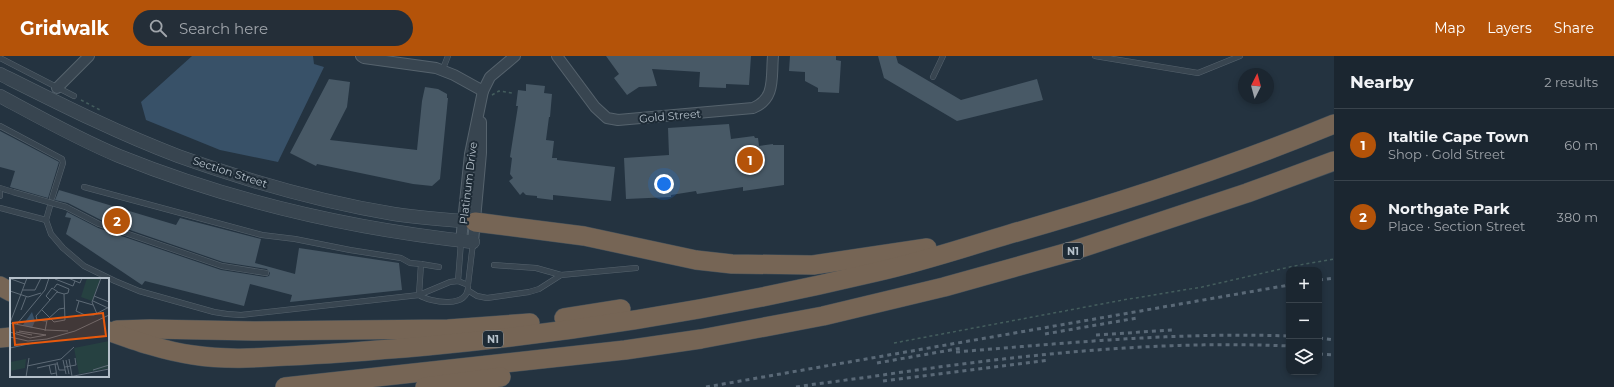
<!DOCTYPE html>
<html lang="en">
<head>
<meta charset="utf-8">
<style>
  body { margin:0; font-family:Montserrat,sans-serif; background:#242e38; color:#f1f3f6 }
  .controls { position:absolute; right:12px; bottom:12px; display:grid; overflow:hidden; border-radius:8px; box-shadow:0 2px 6px #0003 }
  .controls button { width:36px; height:36px; display:grid; place-items:center; padding:0; border:0; border-bottom:1px solid #39434c; background:#1b2630; color:#f1f3f6; font:20px sans-serif }
  .compass { position:absolute; left:1238px; top:12px; width:36px; height:36px; border-radius:50%; background:#1b2630; box-shadow:0 2px 6px #0003; rotate:6deg }
  .you { position:absolute; left:664px; top:128px; width:14px; height:14px; margin:-10px; border:3px solid #fff; border-radius:50%; background:#1a73e8; box-shadow:0 0 0 6px #1a73e833 }
  .badge { display:grid; place-items:center; width:26px; height:26px; border-radius:50%; background:#b45309; color:#fff; font-size:13px; font-weight:700 }
  .pin { position:absolute; translate:-50% -50%; border:2px solid #fff; box-shadow:0 1px 4px #0006 }
  .list { margin:0; padding:0; list-style:none }
  h2 { display:flex; justify-content:space-between; align-items:center; height:52px; margin:0; padding:0 16px; font-size:17px }
  h2 small { font-size:13px; font-weight:400; color:#a0a5ab }
  .list li { display:grid; grid-template-columns:26px 1fr auto; gap:12px; align-items:center; box-sizing:border-box; height:72px; padding:0 16px; border-top:1px solid #39434c }
  .list b { display:block; font-size:15px; white-space:nowrap }
  .list p { margin:0; font-size:13px; white-space:nowrap; color:#a0a5ab }
  .list em { font-size:13px; font-style:normal; color:#a0a5ab }
  .icon { flex:none; width:22px; height:22px; fill:none; stroke:currentColor; stroke-width:2; stroke-linecap:round; stroke-linejoin:round }
  .map { position:relative; flex:none; width:1334px; height:331px; overflow:hidden }
  header { display:flex; align-items:center; gap:24px; box-sizing:border-box; height:56px; padding:0 20px; background:#b45309; color:#fff }
  header strong { font-size:19px }
  nav { display:flex; gap:22px; margin-inline-start:auto; font-size:14px }
  .search { width:280px; height:36px; background:#242e38; display:flex; align-items:center; gap:10px; box-sizing:border-box; padding:0 14px; border-radius:22px; color:#a0a5ab; font-size:15px }
  main { display:flex }
  aside { flex:1; background:#1b2630 }
  .map>svg:first-child { display:block }
</style>
</head>
<body>
<header>
<strong>Gridwalk</strong>
<div class="search"><svg class="icon" aria-label="search" viewBox="0 0 24 24"><circle cx="10" cy="10" r="6"/><path d="M15 15l6 6"/></svg>Search here</div>
<nav><a>Map</a><a>Layers</a><a>Share</a></nav>
</header>
<main>
<div class="map">
<svg width="1334" height="331" viewBox="0 0 1334 331">
  <rect width="100%" height="100%" fill="#243340"/>
  <polygon fill="#385168" points="192,0 313,0 314,8 324,11 278,106 220,94 146,64 141,46"/>
  <g fill="#485966">
    <polygon points="606,0 751,0 749,29 726,28 726,32 699,31 700,16 652,13 657,30 639,31 627,39 614,22 619,18"/>
    <polygon points="790,0 836,0 836,4 841,5 839,37 818,36 818,32 805,25 805,16 789,15"/>
    <polygon points="878,0 896,0 898,7 961,44 1037,23 1043,44 957,65 884,22"/>
    <polygon points="329,23 350,26 347,51 330,84 417,94 422,45 425,31 438,33 447,38 447,42 448,42 440,123 432,130 413,128 317,108 316,110 290,97"/>
    <polygon points="526,28 545,30 544,37 552,38 550,61 549,61 546,84 554,85 552,102 557,102 557,104 615,111 611,145 553,139 553,144 537,142 537,140 526,139 523,136 520,139 509,125 513,122 510,118 512,102 510,101 518,50 516,50 518,34 526,35"/>
    <polygon points="729,68 731,83 754,80 755,82 758,82 759,90 773,88 773,89 784,89 784,129 743,135 743,131 697,138 696,135 671,139 671,141 626,143 624,102 669,99 668,72"/>
    <polygon points="0,75 59,106 48,142 10,131 15,115 0,111"/>
    <polygon points="59,134 176,169 180,162 261,183 255,207 295,218 299,192 399,207 402,234 290,246 292,239 250,228 244,250 145,225 142,229 66,178 71,162 65,161 67,156 98,172 221,214 265,221 269,220 270,217 267,213 223,206 101,164 68,147 55,144"/>
  </g>
  <g fill="none" stroke-linecap="round" stroke-linejoin="round">
    <defs>
      <g id="service">
        <polyline points="1095,0 1198,17 1240,0"/>
        <polyline points="0,2 74,40"/>
        <polyline points="442,15 448,0"/>
        <polyline points="933,21 943,0"/>
        <polyline points="0,70 62,103 63,107 52,142"/>
        <polyline points="84,131 262,179 295,183 350,194 401,202 410,207 421,208 419,239"/>
        <polyline points="0,132 13,136"/>
        <polyline points="0,137 0,140"/>
        <polyline points="66,151 99,168 222,210 266,217"/>
        <path d="M0 152 46 164 51 178 63 192 84 210 115 225 139 235 214 256 227 258 241 259 419 239 450 226 458 225 468 229C470 253 431 247 419 239"/>
        <polyline points="46,164 50,150"/>
        <polyline points="421,208 439,211"/>
        <polyline points="494,209 536,212 561,219"/>
        <polyline points="458,225 461,186"/>
        <polyline points="468,229 473,187"/>
        <polyline points="469,235 477,240 487,242 529,236 539,233 561,219 636,212"/>
      </g>
      <g id="minor">
        <polyline points="361,0 364,2 436,12 454,19 483,35"/>
        <path d="M557 0 595 51 607 62 618 64 753 52C776 43 771 21 773 0"/>
        <polyline points="57,32 89,0"/>
        <polyline points="461,185 470,98 483,35 490,21 515,0"/>
        <polyline points="473,186 481,97 481,66"/>
      </g>
      <g id="tertiary">
        <path d="M0 18C58 47 117 77 178 100 248 125 321 146 394 158 421 162 448 164 475 166"/>
        <path d="M0 40C39 61 78 83 119 100 233 146 352 173 473 186"/>
      </g>
      <g id="motorway">
        <polyline points="475,166 584,180 696,204 732,208 813,209 927,192"/>
        <polyline points="0,230 11,236"/>
        <polyline points="564,262 621,253"/>
        <polyline points="117,274 150,273 254,275 448,273 530,267"/>
        <path d="M108 275C136 285 164 295 193 299 225 304 256 302 288 300 334 298 381 294 427 290 578 276 729 251 876 216 922 206 966 191 1010 178 1119 147 1230 111 1334 68"/>
        <polyline points="0,282 11,281"/>
        <polyline points="285,331 625,294 701,283 823,260 944,231 1069,196 1247,137 1334,105"/>
        <polyline points="425,331 501,321"/>
      </g>
    </defs>
    <use href="#service" stroke="#56636d" stroke-width="6"/>
    <use href="#minor" stroke="#56636d" stroke-width="12"/>
    <use href="#tertiary" stroke="#56636d" stroke-width="14"/>
    <use href="#motorway" stroke="#43505a" stroke-width="20"/>
    <g stroke="#445d5d" stroke-width="1.5" stroke-dasharray="3 3" stroke-linecap="butt">
      <polyline points="492,39 499,35 512,37"/>
      <polyline points="81,44 102,55"/>
      <polyline points="894,287 1123,244 1202,231 1294,210 1334,203"/>
    </g>
    <use href="#service" stroke="#384550" stroke-width="5"/>
    <use href="#minor" stroke="#384550" stroke-width="10"/>
    <use href="#tertiary" stroke="#384550" stroke-width="13"/>
    <use href="#motorway" stroke="#766555" stroke-width="19"/>
    <g stroke="#5a6977" stroke-width="3" stroke-dasharray="4 4" stroke-linecap="butt">
      <polyline points="1319,224 1334,222"/>
      <polyline points="1045,278 1137,262"/>
      <polyline points="1096,279 1172,274"/>
      <polyline points="1319,282 1334,284"/>
      <path d="M956 296C1067 287 1177 276 1289 280"/>
      <polyline points="1319,298 1334,299"/>
      <polyline points="877,307 962,292"/>
      <polyline points="883,325 1049,304"/>
      <polyline points="706,331 1289,229"/>
      <path d="M796 331C827 326 858 323 889 318 1021 299 1155 284 1289 290"/>
    </g>
    <defs>
      <polyline id="service-bridge" points="13,136 66,151"/>
    </defs>
    <use href="#service-bridge" stroke="#56636d" stroke-width="6" stroke-linecap="butt"/>
    <use href="#service-bridge" stroke="#384550" stroke-width="5"/>
  </g>
  <g text-anchor="middle" stroke-width="4" stroke-linejoin="round" paint-order="stroke">
    <g fill="#1d2a35" stroke="#87939d" stroke-width="1">
      <rect x="1063" y="187" width="20" height="16" rx="3"/>
      <rect x="483" y="275" width="20" height="16" rx="3"/>
    </g>
    <g font-size="10" font-weight="bold" fill="#b5c0ca">
      <text x="1073" y="199">N1</text>
      <text x="493" y="287">N1</text>
    </g>
    <g font-size="11" fill="#b5c0ca" stroke="#1d2a35">
      <text transform="translate(670 60) rotate(-5)" y="4">Gold Street</text>
      <text transform="translate(230 116) rotate(18)" y="4">Section Street</text>
      <text transform="translate(468 127) rotate(-83)" y="4">Platinum Drive</text>
    </g>
  </g>
  <g transform="translate(10 222)">
    <rect width="99" height="99" fill="#243340"/>
    <path d="M77 0 90 1 82 23 71 19ZM99 63V90L69 96 64 70ZM16 81 15 90 0 93V84Z" fill="#264141"/>
    <path d="M22 34 25 43 22 50 13 47Z" fill="#385168"/>
    <path fill="none" stroke="#5e6b77" stroke-width="1" d="M58 0 70 5 72 0M1 1 15 6M45 1 63 8 65 3M44 10 47 6 59 11 58 15 54 16M13 12H25L31 0M0 13 18 19 31 15M84 18 99 24M40 22 36 18 42 10 48 14M66 22 83 27M69 23 66 33 75 37H84L99 29M83 23 98 30M11 32 16 19M32 32 44 44 55 42 54 16 47 14 26 38 27 42 36 43M87 36 82 24 91 0M0 45 36 52M0 45 17 0M7 46 35 12 39 0M36 52 58 53M35 53 37 42 49 31 55 30M0 54 20 60 36 57 9 53M6 54 22 57M0 59 18 63 37 61 65 53 99 37M0 70 23 65M59 81 62 98M53 82 56 96M56 82 59 96M47 84 49 92H55M39 87 41 96 46 95M17 88 51 81 64 69M55 89 66 87 65 80M27 90 45 86M83 92 99 87M16 99 19 80M47 99 45 86H47M59 99 99 91"/>
    <path fill="#e8590c" fill-opacity="0.15" stroke="#e8590c" stroke-width="2" d="M93 35 96 58 5 67 3 45Z"/>
    <rect width="99" height="99" fill="none" stroke="#b5c0ca" stroke-width="2"/>
  </g>
</svg>
<div class="controls">
<button>+</button>
<button>−</button>
<button><svg class="icon" aria-label="layers" viewBox="0 0 24 24"><path d="M12 4l9 5-9 5-9-5zM3 14l9 5 9-5"/></svg></button>
</div>
<svg class="compass" viewBox="-18 -18 36 36"><path d="M0-13l5 13h-10z" fill="#e53935"/><path d="M0 13l5-13h-10z" fill="#a0a5ab"/></svg>
<div class="you"></div>
<div class="pin badge" style="left:750px;top:104px">1</div>
<div class="pin badge" style="left:117px;top:165px">2</div>
</div>
<aside>
<h2>Nearby<small>2 results</small></h2>
<ul class="list">
<li><span class="badge">1</span><div><b>Italtile Cape Town</b><p>Shop · Gold Street</p></div><em>60 m</em></li>
<li><span class="badge">2</span><div><b>Northgate Park</b><p>Place · Section Street</p></div><em>380 m</em></li>
</ul>
</aside>
</main>
</body>
</html>
